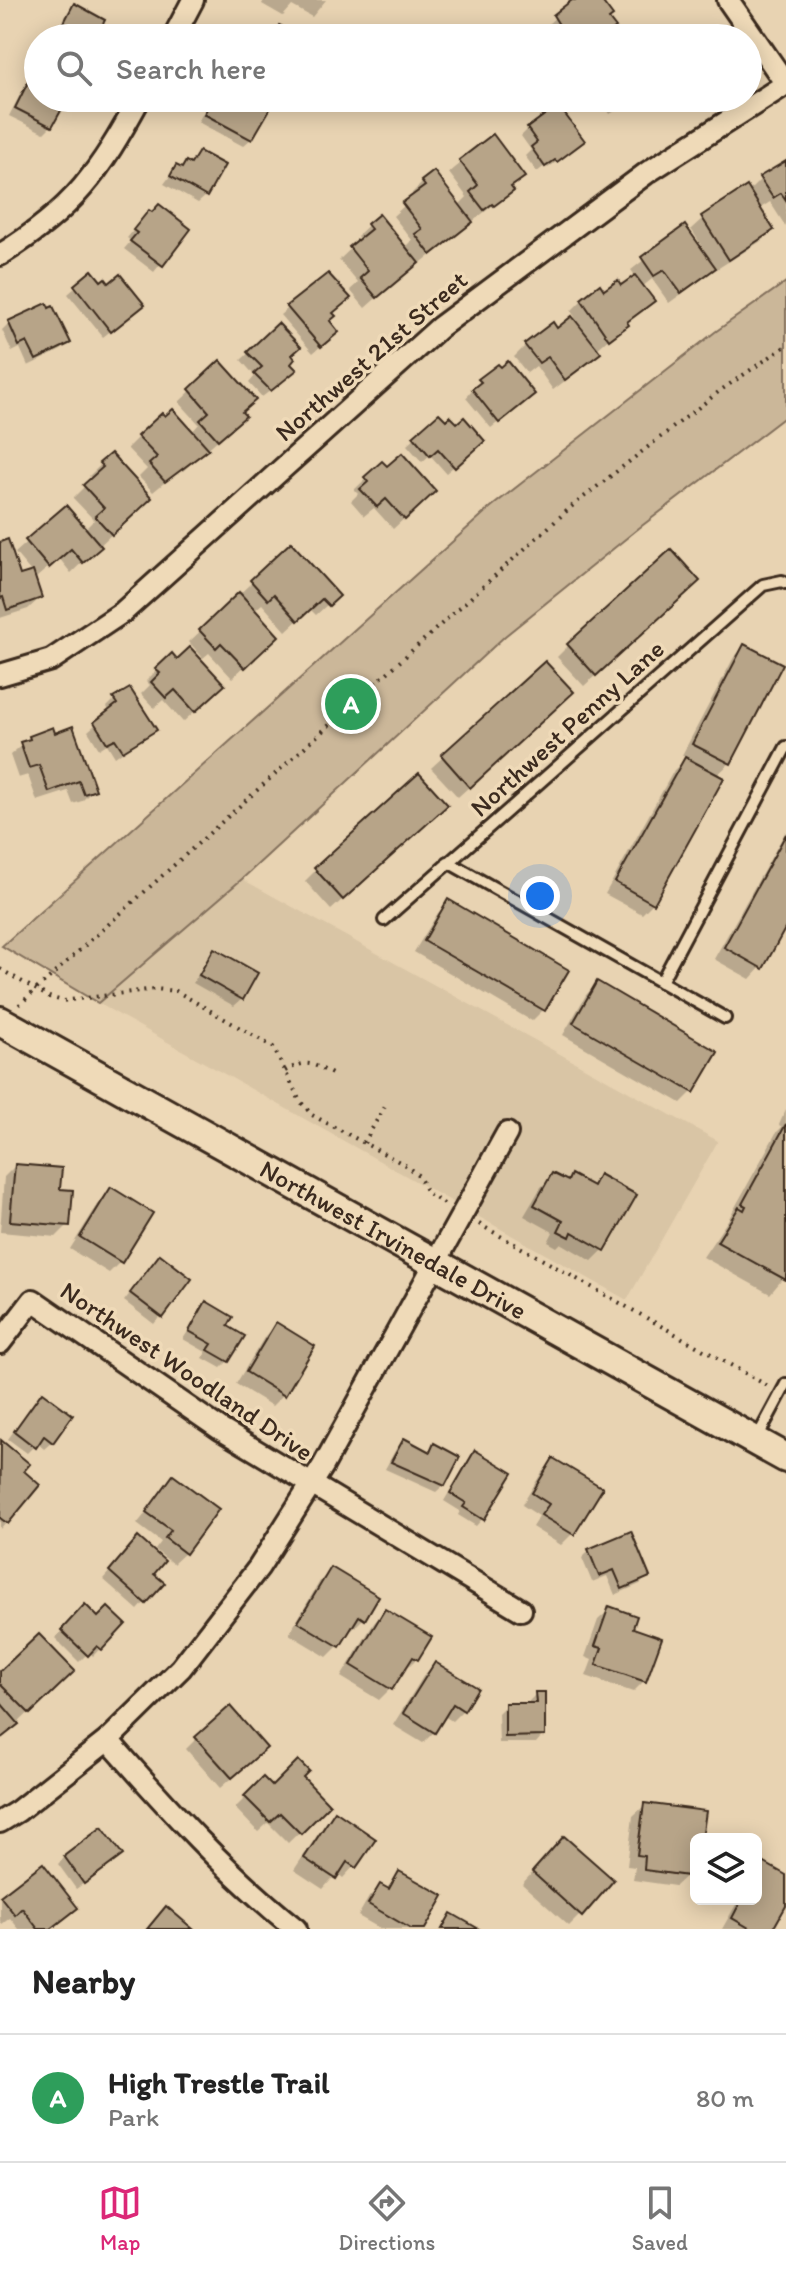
<!DOCTYPE html>
<html lang="en">
<head>
<meta charset="utf-8">
<style>
  body { margin:0; font-family:Itim,sans-serif; background:#f6f6f6; color:#222 }
  .controls { position:absolute; right:24px; bottom:24px; display:grid; overflow:hidden; border-radius:12px; box-shadow:0 4px 20px #0003 }
  .controls button { width:72px; height:72px; display:grid; place-items:center; padding:0; border:0; border-bottom:2px solid #e0e0e0; background:#fff; color:#222; font:40px sans-serif }
  .you { position:absolute; left:540px; top:896px; width:28px; height:28px; margin:-20px; border:6px solid #fff; border-radius:50%; background:#1a73e8; box-shadow:0 0 0 12px #1a73e833 }
  .badge { display:grid; place-items:center; width:52px; height:52px; border-radius:50%; background:#db2777; color:#fff; font-size:26px; font-weight:700 }
  .pin { position:absolute; translate:-50% -50%; border:4px solid #fff; box-shadow:0 2px 8px #0006 }
  .list { margin:0; padding:0; list-style:none }
  h2 { display:flex; justify-content:space-between; align-items:center; height:104px; margin:0; padding:0 32px; font-size:34px }
  h2 small { font-size:26px; font-weight:400; color:#767676 }
  .list li { display:grid; grid-template-columns:52px 1fr auto; gap:24px; align-items:center; box-sizing:border-box; height:128px; padding:0 32px; border-top:2px solid #e0e0e0 }
  .list b { display:block; font-size:30px; white-space:nowrap }
  .list p { margin:0; font-size:26px; white-space:nowrap; color:#767676 }
  .list em { font-size:26px; font-style:normal; color:#767676 }
  .icon { flex:none; width:44px; height:44px; fill:none; stroke:currentColor; stroke-width:2; stroke-linecap:round; stroke-linejoin:round }
  .map { position:relative; flex:none; width:786px; height:1929px; overflow:hidden }
  .search { position:absolute; background:#fff; box-shadow:0 4px 20px #0003; left:24px; right:24px; top:24px; height:88px; display:flex; align-items:center; gap:20px; box-sizing:border-box; padding:0 28px; border-radius:44px; color:#767676; font-size:30px }
  .sheet { height:232px; background:#fff }
  nav { display:flex; justify-content:space-around; align-items:center; box-sizing:border-box; height:112px; border-top:2px solid #e0e0e0; background:#fff; font-size:22px; color:#767676 }
  nav a { display:grid; justify-items:center; gap:4px }
  nav .on { color:#db2777 }
  .map>svg:first-child { display:block }
</style>
</head>
<body>
<div class="map">
<svg width="786" height="1929" viewBox="0 0 786 1929">
  <rect width="100%" height="100%" fill="#e8d3b2"/>
  <filter id="ink" filterUnits="userSpaceOnUse"><feTurbulence type="fractalNoise" baseFrequency=".0125" numOctaves="2"/><feDisplacementMap in="SourceGraphic" scale="16" xChannelSelector="R" yChannelSelector="G"/><feConvolveMatrix kernelMatrix="1 2 1 2 8 2 1 2 1" color-interpolation-filters="sRGB"/></filter>
  <g filter="url(#ink)">
    <polygon fill="#d9c5a5" points="242,879 718,1141 627,1300 98,1003"/>
    <polygon fill="#cbb799" stroke="#83705c" stroke-width="2" points="786,282 786,416 639,528 505,636 242,879 98,1003 2,946 491,507 715,332"/>
    <g fill="#0003">
      <polygon points="264,0 326,0 312,17 292,6 283,16 262,4"/>
      <polygon points="575,0 598,0 607,19 603,38 555,38 552,35 555,32 548,24"/>
      <polygon points="75,6 95,35 99,38 54,38 67,13"/>
      <polygon points="35,72 38,74 38,98 65,98 51,126 44,133 9,116 28,79"/>
      <polygon points="211,98 258,98 251,139 243,146 198,122"/>
      <polygon points="600,98 636,98 610,114"/>
      <polygon points="528,129 575,148 548,168 546,165 537,172 525,156 531,150 521,136"/>
      <polygon points="492,137 522,177 510,188 512,190 418,265 417,262 365,308 350,290 358,283 339,260 360,240 357,236 378,216 404,248 412,240 393,216 414,197 412,193 423,182 458,206 467,197 449,173"/>
      <polygon points="199,153 206,196 198,203 164,184 176,168 180,170 186,163 189,165"/>
      <polygon points="786,163 786,227 770,202 759,209 772,230 761,241 717,269 715,266 702,279 669,303 652,279 642,287 652,301 596,350 598,353 587,364 553,390 536,366 527,373 514,357 525,346 557,331 575,317 571,311 582,300 621,288 636,277 631,270 685,228 702,253 705,251 691,229 703,218 748,192 761,179"/>
      <polygon points="142,220 188,230 154,272 124,249 131,241 127,238"/>
      <polygon points="92,273 135,312 103,337 68,294"/>
      <polygon points="328,275 329,339 313,353 280,315"/>
      <polygon points="9,323 68,343 61,350 28,366 20,348 12,352 2,330"/>
      <polygon points="278,326 290,356 287,378 262,397 249,383 255,376 241,360"/>
      <polygon points="220,363 240,413 232,427 183,471 181,469 153,492 139,477 147,469 127,448 138,437 191,433 199,424 179,402"/>
      <polygon points="498,366 525,401 491,428 466,398 480,381"/>
      <polygon points="439,416 475,448 446,473 430,455 422,462 407,445"/>
      <polygon points="110,456 138,509 71,573 59,558 36,578 15,553 66,508 84,530 94,520 73,498 92,479 89,476"/>
      <polygon points="382,463 422,502 393,529 374,508 364,516 351,501 358,494 354,490"/>
      <polygon points="0,544 19,577 40,598 28,609 0,618"/>
      <polygon points="291,545 337,596 316,615 310,609 286,631 262,604 254,611 277,636 232,678 209,653 203,658 189,642"/>
      <polygon points="687,592 584,686 557,657 568,646"/>
      <polygon points="745,646 730,763 716,776 653,903 642,914 605,894 674,770 687,758 682,755 734,657"/>
      <polygon points="545,663 561,703 458,797 431,768"/>
      <polygon points="157,670 211,696 183,722 163,700 154,708 141,694 150,685 146,681"/>
      <polygon points="114,700 154,729 115,757 107,744 99,749 88,731 110,712 107,707"/>
      <polygon points="30,738 94,789 82,801 73,804 68,791 37,801 28,775 18,778 10,755"/>
      <polygon points="434,816 331,910 305,881 316,870"/>
      <polygon points="786,831 786,923 761,967 750,979 714,959"/>
      <polygon points="449,902 566,971 543,1010 532,1021 414,952 438,913"/>
      <polygon points="215,951 242,999 234,1006 193,983 208,958"/>
      <polygon points="597,984 715,1053 692,1092 681,1103 563,1035 586,995"/>
      <polygon points="786,1109 786,1275 770,1294 703,1257 728,1220 776,1133 782,1127 779,1125"/>
      <polygon points="15,1166 68,1225 56,1237 0,1232 4,1177"/>
      <polygon points="553,1176 565,1182 571,1177 590,1187 600,1177 603,1250 592,1261 561,1243 557,1247 548,1242 553,1232 524,1216 541,1187"/>
      <polygon points="111,1190 150,1214 120,1262 109,1273 70,1249 100,1201"/>
      <polygon points="153,1264 189,1280 154,1324 124,1301"/>
      <polygon points="206,1304 225,1326 228,1361 221,1368 203,1358 206,1352 183,1339"/>
      <polygon points="276,1325 283,1395 272,1406 236,1384 265,1336"/>
      <polygon points="35,1402 52,1442 44,1449 37,1443 27,1453 8,1439"/>
      <polygon points="404,1440 428,1453 435,1446 444,1485 436,1492 385,1469 397,1447"/>
      <polygon points="1,1443 21,1471 38,1485 0,1529"/>
      <polygon points="476,1453 483,1518 476,1526 458,1515 460,1511 444,1501 468,1460"/>
      <polygon points="553,1461 572,1534 561,1545 532,1527 539,1516 522,1505 542,1472"/>
      <polygon points="174,1478 185,1553 173,1564 155,1550 161,1542 137,1524"/>
      <polygon points="131,1547 162,1583 138,1610 103,1579"/>
      <polygon points="589,1551 647,1577 640,1584 615,1595 607,1576 592,1582 582,1558"/>
      <polygon points="331,1570 364,1618 352,1630 349,1628 338,1646 327,1657 289,1634 320,1581"/>
      <polygon points="85,1607 98,1619 123,1624 93,1656 89,1652 79,1662 55,1638"/>
      <polygon points="610,1609 631,1629 644,1681 633,1692 586,1676 592,1660 585,1657 598,1620"/>
      <polygon points="385,1611 429,1638 416,1659 405,1670 403,1669 390,1689 379,1700 341,1677 374,1623"/>
      <polygon points="435,1664 463,1710 452,1721 444,1716 434,1732 423,1743 393,1725 424,1675"/>
      <polygon points="72,1671 17,1724 0,1738 0,1674"/>
      <polygon points="536,1694 543,1735 536,1743 499,1743 498,1713 506,1705 529,1705 529,1701"/>
      <polygon points="197,1738 253,1759 220,1788 186,1749"/>
      <polygon points="300,1777 327,1805 288,1843 268,1823 258,1832 235,1808 263,1780 272,1789"/>
      <polygon points="645,1805 700,1839 696,1839 696,1858 688,1866 687,1875 675,1886 633,1880 635,1867 627,1866 633,1816"/>
      <polygon points="336,1814 354,1866 343,1878 337,1873 323,1889 294,1870 324,1825"/>
      <polygon points="553,1850 580,1915 569,1926 522,1884"/>
      <polygon points="65,1857 113,1862 76,1889 58,1864"/>
      <polygon points="42,1865 76,1908 51,1929 19,1929 10,1918 2,1924 0,1921 0,1899"/>
      <polygon points="763,1865 786,1878 786,1902 770,1929 722,1929 739,1899 756,1899 756,1872"/>
      <polygon points="400,1873 423,1929 381,1929 358,1916 369,1897 380,1886 386,1889"/>
    </g>
    <g fill="#b7a488" stroke="#3b2a1e" stroke-width="2">
      <polygon points="572,0 601,0 613,16 609,19 616,28 604,38 567,38 553,15"/>
      <polygon points="74,3 105,20 98,34 101,38 56,38"/>
      <polygon points="279,25 304,38 245,38 250,29 266,38 269,33 274,36"/>
      <polygon points="34,70 38,71 38,98 68,98 52,127 15,108"/>
      <polygon points="213,98 262,98 273,104 252,140 204,114"/>
      <polygon points="558,105 585,141 557,162 555,160 545,167 531,147 537,142 527,128"/>
      <polygon points="493,134 525,177 511,187 514,191 494,206 492,204 484,210 470,192 478,185 459,160"/>
      <polygon points="199,151 225,165 207,197 170,176 176,165 182,168 186,161 191,164"/>
      <polygon points="786,161 786,200 781,193 773,198 759,177"/>
      <polygon points="434,171 473,222 431,255 415,234 422,229 402,203 425,186 421,181"/>
      <polygon points="747,186 774,230 729,260 701,216"/>
      <polygon points="159,204 191,229 163,266 130,241 137,233 133,230 149,210 152,212"/>
      <polygon points="379,214 419,263 377,298 360,278 368,271 349,247 371,229 367,224"/>
      <polygon points="685,225 716,268 681,293 664,270 654,276 641,257"/>
      <polygon points="92,270 101,281 105,278 109,283 120,274 145,305 111,332 74,285"/>
      <polygon points="328,273 351,298 333,313 336,316 330,321 339,332 321,347 286,306"/>
      <polygon points="635,275 655,301 627,322 629,325 609,340 581,299 600,284 604,290 618,280 621,285"/>
      <polygon points="47,303 49,308 53,306 71,343 36,360 27,342 19,346 8,321"/>
      <polygon points="572,316 601,353 565,380 548,357 539,363 524,344 553,322 557,328"/>
      <polygon points="278,323 301,347 292,355 295,359 291,364 297,370 271,391 254,374 262,367 247,352"/>
      <polygon points="220,360 256,400 242,412 246,416 218,440 200,420 209,412 189,389"/>
      <polygon points="508,361 535,394 499,423 472,389 481,382 478,379 498,364 501,367"/>
      <polygon points="173,409 209,449 165,482 149,464 157,457 137,436 162,413 165,416"/>
      <polygon points="439,413 446,420 450,416 457,423 464,417 485,441 455,468 438,449 430,456 413,436"/>
      <polygon points="111,453 152,498 112,535 95,516 104,508 83,485 103,467 99,463"/>
      <polygon points="402,453 436,491 405,520 386,499 377,507 360,489 368,482 364,477 382,461 387,466"/>
      <polygon points="66,505 102,547 83,563 71,549 49,568 25,540"/>
      <polygon points="8,539 20,575 33,571 42,598 7,610 3,597 0,598 0,542"/>
      <polygon points="291,542 340,596 329,606 322,599 298,621 274,594 268,600 250,580"/>
      <polygon points="671,549 700,581 596,676 567,644"/>
      <polygon points="239,592 279,636 245,668 221,643 216,648 199,630"/>
      <polygon points="744,644 783,664 731,764 692,744"/>
      <polygon points="190,647 225,685 195,712 175,690 166,698 151,682 160,673 155,669 172,653 177,659"/>
      <polygon points="545,661 574,692 470,788 441,755"/>
      <polygon points="130,688 157,730 123,751 115,739 107,743 94,722 117,704 113,698"/>
      <polygon points="73,726 96,790 84,794 79,781 49,792 39,765 29,768 20,742 30,739 29,736 53,727 55,733"/>
      <polygon points="685,757 724,778 654,904 615,882"/>
      <polygon points="419,773 448,805 343,900 314,868"/>
      <polygon points="786,834 786,927 763,969 724,947"/>
      <polygon points="448,899 569,970 545,1011 424,941"/>
      <polygon points="214,948 258,973 243,1000 199,975"/>
      <polygon points="597,981 718,1052 694,1093 573,1023"/>
      <polygon points="786,1124 786,1280 717,1242 739,1207 744,1210 746,1206 742,1204"/>
      <polygon points="15,1164 62,1168 60,1189 73,1190 70,1226 10,1221"/>
      <polygon points="552,1173 568,1181 571,1174 593,1186 599,1174 637,1195 605,1251 572,1232 570,1237 558,1231 563,1221 534,1205"/>
      <polygon points="111,1187 153,1213 122,1263 80,1237"/>
      <polygon points="160,1254 192,1279 163,1318 130,1293"/>
      <polygon points="206,1301 233,1317 228,1326 245,1336 229,1362 208,1350 212,1344 189,1331"/>
      <polygon points="276,1322 315,1346 285,1396 246,1372"/>
      <polygon points="42,1392 73,1415 53,1443 44,1436 36,1448 14,1431"/>
      <polygon points="404,1438 430,1452 434,1443 460,1457 445,1486 391,1462"/>
      <polygon points="1,1440 30,1464 24,1471 40,1485 8,1524 0,1518"/>
      <polygon points="475,1450 513,1473 484,1520 463,1507 466,1503 450,1493"/>
      <polygon points="553,1458 603,1488 574,1535 541,1515 549,1504 532,1493"/>
      <polygon points="173,1475 219,1509 186,1554 165,1538 171,1530 146,1512"/>
      <polygon points="631,1531 650,1577 622,1589 614,1570 599,1576 588,1549"/>
      <polygon points="138,1537 165,1561 154,1574 165,1583 146,1604 109,1571"/>
      <polygon points="331,1567 379,1596 365,1620 359,1616 340,1647 298,1622"/>
      <polygon points="85,1604 98,1617 108,1607 126,1624 102,1650 97,1646 88,1656 61,1630"/>
      <polygon points="609,1606 637,1616 633,1628 662,1638 646,1682 596,1665 602,1648 595,1646"/>
      <polygon points="385,1609 432,1637 418,1660 413,1657 392,1690 351,1665"/>
      <polygon points="39,1634 75,1671 30,1714 0,1684 0,1671"/>
      <polygon points="435,1662 478,1688 464,1711 453,1704 435,1733 403,1713"/>
      <polygon points="535,1692 545,1692 545,1736 505,1737 505,1703 536,1703"/>
      <polygon points="0,1702 19,1724 0,1739"/>
      <polygon points="230,1706 267,1748 232,1778 195,1737"/>
      <polygon points="298,1760 309,1771 303,1777 330,1805 301,1834 280,1813 270,1822 244,1796 263,1777 272,1786"/>
      <polygon points="644,1803 706,1811 702,1839 696,1839 696,1856 691,1855 688,1876 644,1870 645,1856 637,1855"/>
      <polygon points="335,1811 376,1839 356,1868 347,1862 336,1879 304,1858"/>
      <polygon points="102,1827 123,1855 84,1884 64,1856"/>
      <polygon points="564,1836 614,1880 582,1917 532,1872"/>
      <polygon points="763,1862 786,1875 786,1906 773,1929 751,1929 732,1918 742,1899 756,1899 756,1875"/>
      <polygon points="43,1863 78,1908 51,1929 38,1929 22,1908 15,1915 0,1896"/>
      <polygon points="399,1871 444,1896 425,1929 411,1929 368,1904 380,1884 389,1889"/>
      <polygon points="166,1906 193,1929 147,1929"/>
      <polygon points="451,1913 479,1929 442,1929"/>
    </g>
    <g fill="none" stroke-linecap="round" stroke-linejoin="round">
      <defs>
        <g id="service">
          <polyline points="448,862 725,1018"/>
          <polyline points="384,920 763,585 782,581 786,583"/>
          <polyline points="661,982 786,747"/>
          <polyline points="757,1438 786,1384"/>
        </g>
        <g id="minor">
          <polyline points="173,38 193,0"/>
          <path d="M0 255C74 209 99 173 140 98"/>
          <polyline points="0,675 51,660 123,612 440,327 648,172 786,84 728,0"/>
          <polyline points="0,1343 33,1300 220,1429 521,1610"/>
          <path d="M108 1740C167 1807 226 1873 296 1929"/>
          <polyline points="0,1822 18,1811 108,1740 181,1668 259,1567 323,1466 507,1133"/>
        </g>
        <g id="secondary">
          <path id="s1" d="M0 1021 786 1458"/>
        </g>
      </defs>
      <use href="#service" stroke="#3b2a1e" stroke-width="16"/>
      <use href="#minor" stroke="#3b2a1e" stroke-width="26"/>
      <use href="#secondary" stroke="#3b2a1e" stroke-width="34"/>
      <g stroke="#3b2a1e" stroke-width="4" stroke-dasharray="2 6" stroke-linecap="butt">
        <polyline points="0,969 49,997 63,1001 155,989 176,991 273,1047 300,1101 312,1115 405,1165 419,1176 427,1193 444,1204"/>
        <polyline points="19,1005 571,507 721,390 786,346"/>
        <path d="M285 1071C308 1059 310 1063 332 1074"/>
        <polyline points="364,1143 386,1104"/>
        <polyline points="479,1224 768,1386"/>
      </g>
      <use href="#service" stroke="#efdab8" stroke-width="10"/>
      <use href="#minor" stroke="#efdab8" stroke-width="20"/>
      <use href="#secondary" stroke="#efdab8" stroke-width="28"/>
    </g>
  </g>
  <g text-anchor="middle" stroke-width="7" stroke-linejoin="round" paint-order="stroke">
    <g font-size="26" fill="#3b2a1e" stroke="#efdab8">
      <text transform="translate(371 356) rotate(-41)" y="9">Northwest 21st Street</text>
      <text transform="translate(567 728) rotate(-42)" y="9">Northwest Penny Lane</text>
      <text dy="9" stroke="none"><textPath href="#s1" startOffset="450">Northwest Irvinedale Drive</textPath></text>
      <text transform="translate(187 1371) rotate(34)" y="9">Northwest Woodland Drive</text>
    </g>
  </g>
</svg>
<div class="controls">
<button><svg class="icon" aria-label="layers" viewBox="0 0 24 24"><path d="M12 4l9 5-9 5-9-5zM3 14l9 5 9-5"/></svg></button>
</div>
<div class="you"></div>
<div class="pin badge" style="left:351px;top:704px;background:#2e9e5b">A</div>
<div class="search"><svg class="icon" aria-label="search" viewBox="0 0 24 24"><circle cx="10" cy="10" r="6"/><path d="M15 15l6 6"/></svg>Search here</div>
</div>
<section class="sheet">
<h2>Nearby<small></small></h2>
<ul class="list">
<li><span class="badge" style="background:#2e9e5b">A</span><div><b>High Trestle Trail</b><p>Park</p></div><em>80 m</em></li>
</ul>
</section>
<nav>
<a class="on"><svg class="icon" aria-label="map" viewBox="0 0 24 24"><path d="M3 6l6-2 6 2 6-2v14l-6 2-6-2-6 2zM9 4v14M15 6v14"/></svg>Map</a>
<a><svg class="icon" aria-label="directions" viewBox="0 0 24 24"><path d="M12 3l9 9-9 9-9-9zM9 14v-3h6M13 9l2 2-2 2"/></svg>Directions</a>
<a><svg class="icon" aria-label="saved" viewBox="0 0 24 24"><path d="M7 4h10v16l-5-4-5 4z"/></svg>Saved</a>
</nav>
</body>
</html>
